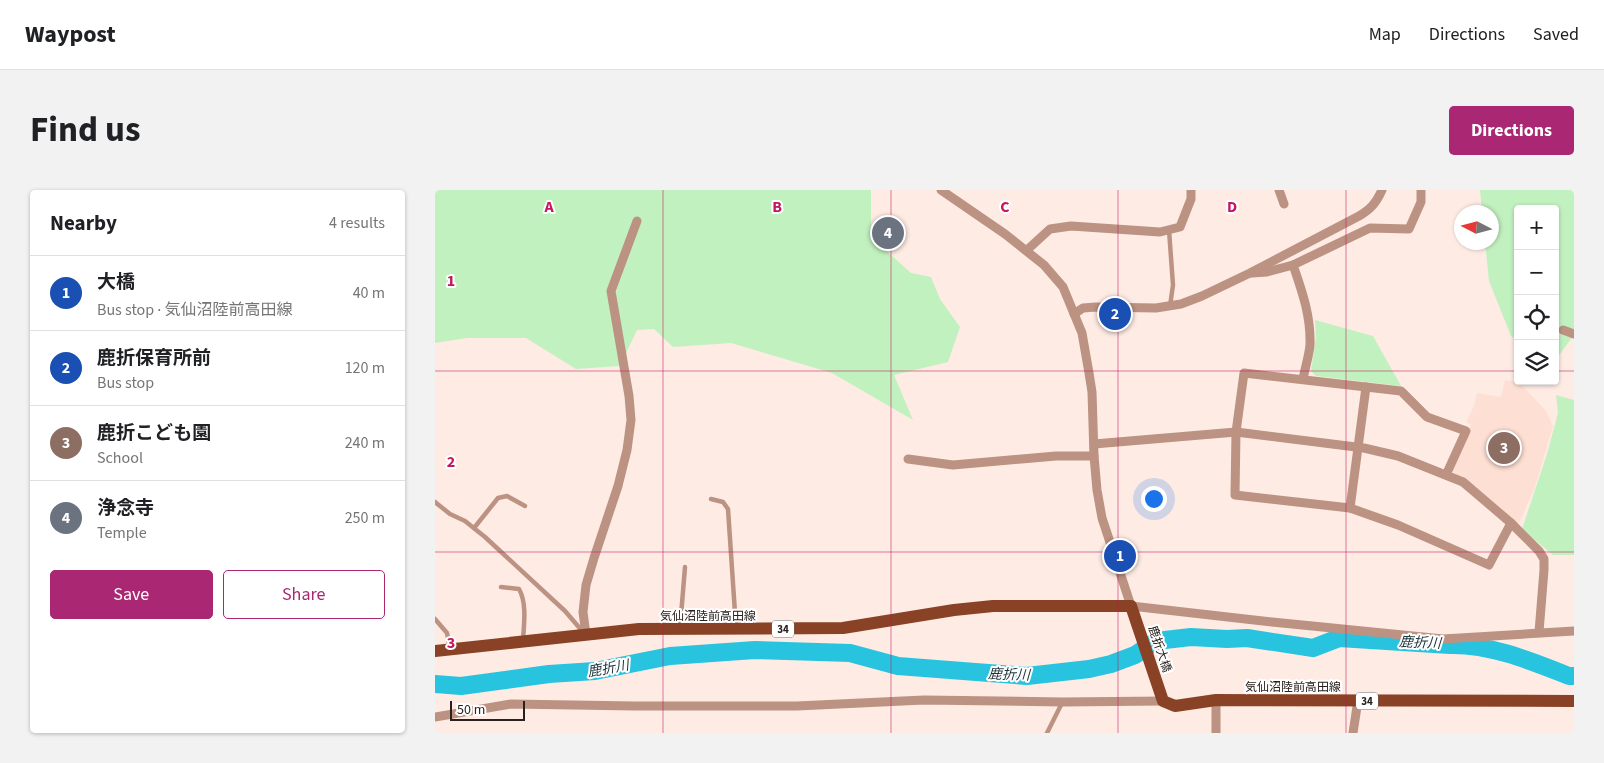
<!DOCTYPE html>
<html lang="en">
<head>
<meta charset="utf-8">
<style>
  body { margin:0; font-family:"Source Sans 3","Noto Sans JP",sans-serif; background:#f2f2f2; color:#202124 }
  .controls { position:absolute; right:15px; top:15px; display:grid; overflow:hidden; border-radius:5px; box-shadow:0 1px 4px #0004 }
  .controls button { width:45px; height:45px; display:grid; place-items:center; padding:0; border:0; border-bottom:1px solid #e0e0e0; background:#fff; color:#202124; font:25px sans-serif }
  .compass { position:absolute; left:1019px; top:15px; width:45px; height:45px; border-radius:50%; background:#fff; box-shadow:0 1px 4px #0004; rotate:276deg }
  .scale { position:absolute; left:15px; bottom:12px; width:75px; box-sizing:border-box; padding-left:5px; border:2px solid #29211d; border-top:0; font-size:14px; line-height:18px; white-space:nowrap; color:#29211d; -webkit-text-stroke:4px #fff; paint-order:stroke }
  .you { position:absolute; left:718px; top:308px; width:18px; height:18px; margin:-12px; border:4px solid #fff; border-radius:50%; background:#1a73e8; box-shadow:0 0 0 8px #1a73e833 }
  .badge { display:grid; place-items:center; width:32px; height:32px; border-radius:50%; background:#a92773; color:#fff; font-size:16px; font-weight:700 }
  .pin { position:absolute; translate:-50% -50%; border:2px solid #fff; box-shadow:0 1px 5px #0006 }
  .list { margin:0; padding:0; list-style:none }
  h2 { display:flex; justify-content:space-between; align-items:center; height:65px; margin:0; padding:0 20px; font-size:21px }
  h2 small { font-size:16px; font-weight:400; color:#757577 }
  .list li { display:grid; grid-template-columns:32px 1fr auto; gap:15px; align-items:center; box-sizing:border-box; height:75px; padding:0 20px; border-top:1px solid #e0e0e0 }
  .list b { display:block; font-size:19px; white-space:nowrap }
  .list p { margin:0; font-size:16px; white-space:nowrap; color:#757577 }
  .list em { font-size:16px; font-style:normal; color:#757577 }
  .actions { display:flex; gap:10px; padding:15px 20px }
  .actions a { flex:1; padding:11px 0; border:1px solid #a92773; border-radius:5px; text-align:center; font-size:18px; color:#a92773 }
  .actions .main { background:#a92773; color:#fff }
  .icon { flex:none; width:28px; height:28px; fill:none; stroke:currentColor; stroke-width:2; stroke-linecap:round; stroke-linejoin:round }
  .map { position:relative; flex:none; width:1139px; height:543px; overflow:hidden; border-radius:5px }
  header { display:flex; align-items:center; gap:30px; box-sizing:border-box; height:70px; padding:0 25px; background:#fff; border-bottom:1px solid #e0e0e0 }
  header strong { font-size:24px }
  nav { display:flex; gap:28px; margin-inline-start:auto; font-size:18px }
  .intro { display:flex; align-items:center; justify-content:space-between; box-sizing:border-box; height:120px; padding:0 30px }
  h1 { margin:0; font-size:35px }
  .button { padding:12px 22px; border-radius:5px; background:#a92773; color:#fff; font-size:18px; font-weight:700 }
  main { display:flex; gap:30px; padding:0 30px }
  aside { flex:1; background:#fff; border-radius:5px; box-shadow:0 1px 4px #0004 }
  .map>svg:first-child { display:block }
</style>
</head>
<body>
<header>
<strong>Waypost</strong>
<nav><a>Map</a><a>Directions</a><a>Saved</a></nav>
</header>
<div class="intro"><h1>Find us</h1><a class="button">Directions</a></div>
<main>
<aside>
<h2>Nearby<small>4 results</small></h2>
<ul class="list">
<li><span class="badge" style="background:#1a4fb4">1</span><div><b>大橋</b><p>Bus stop · 気仙沼陸前高田線</p></div><em>40 m</em></li>
<li><span class="badge" style="background:#1a4fb4">2</span><div><b>鹿折保育所前</b><p>Bus stop</p></div><em>120 m</em></li>
<li><span class="badge" style="background:#8d6e63">3</span><div><b>鹿折こども園</b><p>School</p></div><em>240 m</em></li>
<li><span class="badge" style="background:#6b7280">4</span><div><b>浄念寺</b><p>Temple</p></div><em>250 m</em></li>
</ul>
<div class="actions"><a class="main">Save</a><a>Share</a></div>
</aside>
<div class="map">
<svg width="1139" height="543" viewBox="0 0 1139 543">
  <rect width="100%" height="100%" fill="#feebe4"/>
  <polygon fill="#fedfd3" points="1070,190 1084,192 1111,221 1118,236 1099,300 1083,335 1043,299 1034,292 1021,287 1017,280 1036,235 1031,232 1039,216 1042,203 1066,207"/>
  <g fill="#c2f1c0">
    <polygon points="0,0 436,0 436,47 476,83 496,87 505,109 525,137 513,172 459,185 478,230 397,183 296,153 238,157 219,139 202,140 185,176 141,179 91,148 32,148 0,153"/>
    <polygon points="1045,0 1139,0 1139,145 1122,168 1120,168 1120,19 1083,19 1083,151 1076,146 1054,91 1050,53 1056,52 1056,22 1047,22"/>
    <polygon points="880,130 938,146 966,196 881,186 876,181 881,147"/>
    <polygon points="1121,205 1139,210 1139,365 1118,365 1087,339 1112,264 1123,223"/>
  </g>
  <g fill="none" stroke-linecap="round" stroke-linejoin="round">
    <path stroke="#28c4df" stroke-width="18" d="M0 494 26 496 114 484 160 481 235 466 320 460 415 463 463 476 592 486 654 479 676 474 700 465 721 451 756 447 792 449 812 448 878 458 904 448 1015 455C1055 454 1096 471 1134 486H1139"/>
    <g stroke="#bc9282" stroke-width="4.5">
      <polyline points="734,40 738,95 735,116"/>
      <polyline points="276,309 288,312 293,319 301,438"/>
      <polyline points="0,312 15,324 30,331 50,347 130,421 148,442"/>
      <polyline points="39,338 63,308 72,306 90,316"/>
      <path d="M66 397 84 399C92 413 89 434 88 450"/>
      <polyline points="0,429 12,443 15,458"/>
      <polyline points="245,438 250,377"/>
      <polyline points="612,543 627,513"/>
    </g>
    <g stroke="#bc9282" stroke-width="9">
      <polyline points="506,0 570,44 609,75 628,97 647,143 654,183 657,202 659,266 662,300 667,328 696,416 837,432 1008,449 1139,441"/>
      <polyline points="844,0 849,14"/>
      <polyline points="592,60 615,39 636,36 725,42 745,37 756,9 756,0"/>
      <polyline points="858,75 935,38 974,39 986,12 986,0"/>
      <path d="M817 83 832 82 858 75C867 101 876 126 875 155 874 166 870 178 868 189"/>
      <path d="M639 124 648 118 661 117 721 118 746 114 767 106 815 83 924 26C936 19 941 13 947 0"/>
      <polyline points="1128,140 1139,144"/>
      <polyline points="659,254 801,242 929,258 963,266 1028,292 1076,333 1104,361 1109,369 1109,380 1104,442"/>
      <polyline points="473,269 518,275 621,266 659,266"/>
      <polyline points="1011,285 1031,241 992,227 966,201 809,183 801,242 800,305 915,318 963,335 1054,375 1076,333"/>
      <polyline points="915,318 931,197"/>
      <polyline points="151,445 148,422 151,395 159,368 183,296 192,260 196,230 194,206 176,101 202,31"/>
      <polyline points="0,527 76,514 200,516 362,516 489,510 628,512 728,511"/>
      <polyline points="781,543 781,510"/>
      <polyline points="918,543 923,510"/>
    </g>
    <polyline stroke="#894225" stroke-width="12" points="0,461 204,439 408,438 519,420 558,416 696,416 728,511 740,516 781,510 1139,511"/>
  </g>
  <path fill="none" stroke="#c2185b" stroke-width="1" stroke-opacity="0.55" d="M228 0V543M456 0V543M683 0V543M911 0V543M0 181H1083M1120 181H1139M0 362H1139"/>
  <g text-anchor="middle" stroke-width="4" stroke-linejoin="round" paint-order="stroke">
    <g fill="#fff" stroke="#696461" stroke-width="1">
      <rect x="337" y="430.5" width="22" height="17" rx="4"/>
      <rect x="921" y="502.5" width="22" height="17" rx="4"/>
    </g>
    <g font-size="11" font-weight="bold" fill="#29211d">
      <text x="348" y="443">34</text>
      <text x="932" y="515">34</text>
    </g>
    <g font-size="12" fill="#29211d" stroke="#fff">
      <text x="273" y="430">気仙沼陸前高田線</text>
      <text transform="translate(725 459) rotate(71)" y="4">鹿折大橋</text>
      <text x="858" y="501">気仙沼陸前高田線</text>
    </g>
    <g font-size="14" font-style="italic" fill="#1c3439" stroke="#fff">
      <text transform="translate(985 452) rotate(3)" y="5">鹿折川</text>
      <text transform="translate(173 478) rotate(-10)" y="5">鹿折川</text>
      <text transform="translate(574 484) rotate(2)" y="5">鹿折川</text>
    </g>
  </g>
  <g font-size="16" text-anchor="middle" font-weight="bold" fill="#c2185b" stroke="#fff" stroke-width="4" stroke-linejoin="round" paint-order="stroke">
    <text x="114" y="22">A</text>
    <text x="342" y="22">B</text>
    <text x="570" y="22">C</text>
    <text x="797" y="22">D</text>
    <text x="16" y="96">1</text>
    <text x="16" y="277">2</text>
    <text x="16" y="458">3</text>
  </g>
</svg>
<div class="controls">
<button>+</button>
<button>−</button>
<button><svg class="icon" aria-label="locate" viewBox="0 0 24 24"><circle cx="12" cy="12" r="6"/><path d="M12 2v4M12 18v4M2 12h4M18 12h4"/></svg></button>
<button><svg class="icon" aria-label="layers" viewBox="0 0 24 24"><path d="M12 4l9 5-9 5-9-5zM3 14l9 5 9-5"/></svg></button>
</div>
<svg class="compass" viewBox="-18 -18 36 36"><path d="M0-13l5 13h-10z" fill="#e53935"/><path d="M0 13l5-13h-10z" fill="#757577"/></svg>
<div class="scale">50 m</div>
<div class="you"></div>
<div class="pin badge" style="left:685px;top:366px;background:#1a4fb4">1</div>
<div class="pin badge" style="left:680px;top:124px;background:#1a4fb4">2</div>
<div class="pin badge" style="left:1069px;top:258px;background:#8d6e63">3</div>
<div class="pin badge" style="left:453px;top:43px;background:#6b7280">4</div>
</div>
</main>
</body>
</html>
